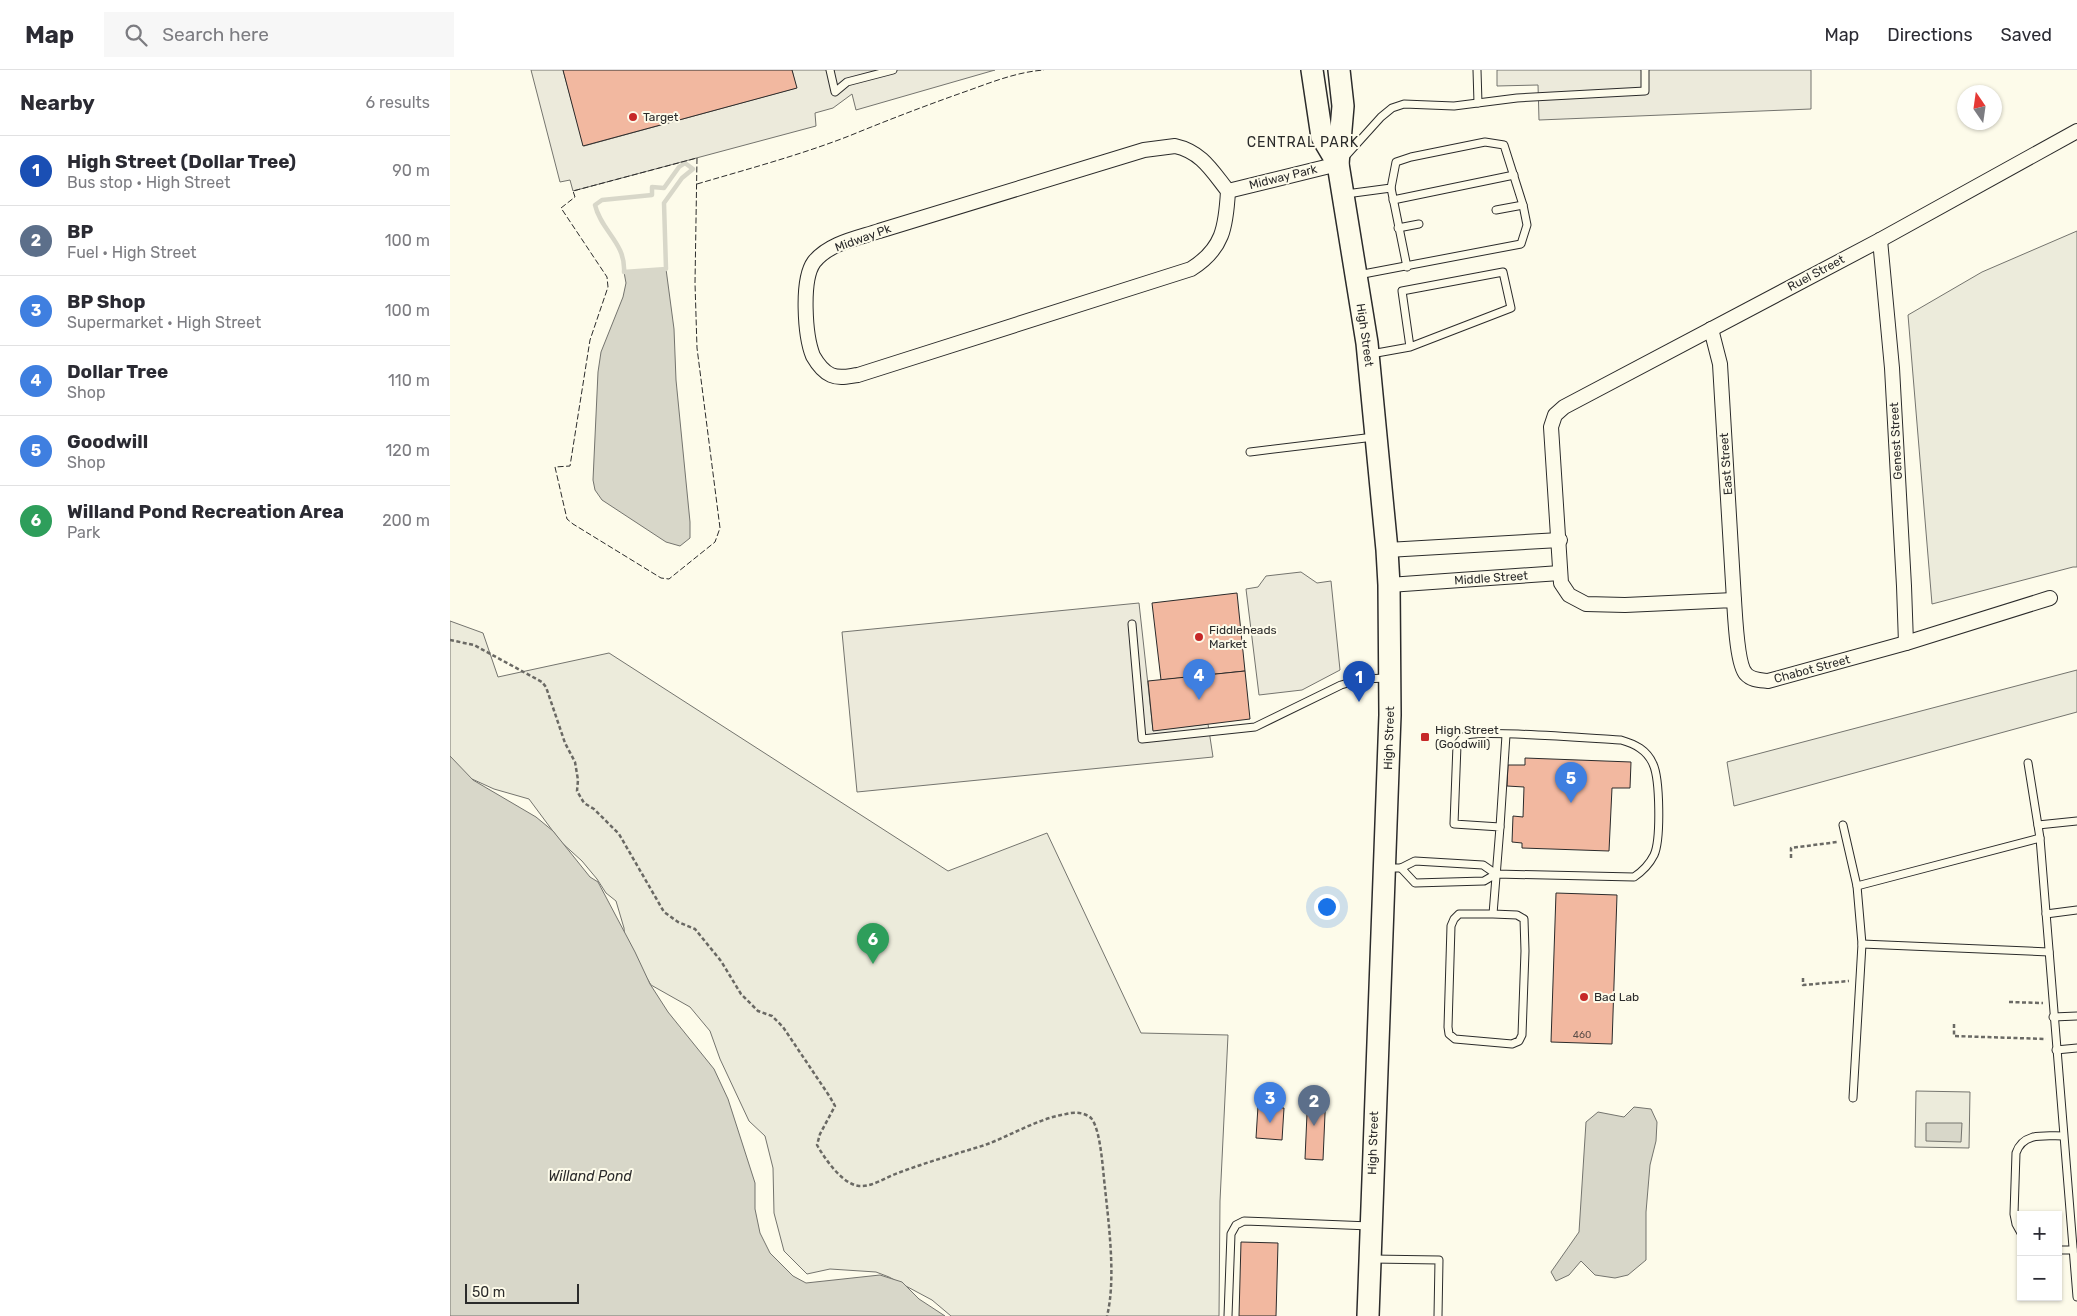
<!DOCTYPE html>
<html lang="en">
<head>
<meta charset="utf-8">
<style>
  body { margin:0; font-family:Rubik,sans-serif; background:#f7f7f7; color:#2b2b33 }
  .controls { position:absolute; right:15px; bottom:15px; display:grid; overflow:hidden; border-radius:0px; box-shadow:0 1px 4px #0004 }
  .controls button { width:45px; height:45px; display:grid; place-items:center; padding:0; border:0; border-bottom:1px solid #e1e1e2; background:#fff; color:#2b2b33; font:25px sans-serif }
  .compass { position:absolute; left:1507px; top:15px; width:45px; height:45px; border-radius:50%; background:#fff; box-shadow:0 1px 4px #0004; rotate:347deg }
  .scale { position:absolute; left:15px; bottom:12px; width:114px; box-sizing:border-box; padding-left:5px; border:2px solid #2b2b2b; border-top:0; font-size:14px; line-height:18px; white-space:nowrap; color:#2b2b2b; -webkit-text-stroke:4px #fdfbea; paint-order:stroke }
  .you { position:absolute; left:876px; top:836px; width:18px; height:18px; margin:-12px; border:4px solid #fff; border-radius:50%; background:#1a73e8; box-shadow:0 0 0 8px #1a73e833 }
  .badge { display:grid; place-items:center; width:32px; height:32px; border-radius:50%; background:#c62828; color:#fff; font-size:16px; font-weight:700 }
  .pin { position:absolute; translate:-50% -41px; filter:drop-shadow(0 1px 2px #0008) }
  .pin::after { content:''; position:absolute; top:26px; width:18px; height:15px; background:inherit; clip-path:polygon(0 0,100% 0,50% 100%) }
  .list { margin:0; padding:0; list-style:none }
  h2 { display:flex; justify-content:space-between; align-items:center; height:65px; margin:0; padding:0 20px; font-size:21px }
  h2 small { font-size:16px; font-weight:400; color:#7c7c81 }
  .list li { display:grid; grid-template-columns:32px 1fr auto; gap:15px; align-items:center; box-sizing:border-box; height:70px; padding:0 20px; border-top:1px solid #e1e1e2 }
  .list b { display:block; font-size:19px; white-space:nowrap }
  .list p { margin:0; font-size:16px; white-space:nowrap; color:#7c7c81 }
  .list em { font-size:16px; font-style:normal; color:#7c7c81 }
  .icon { flex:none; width:28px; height:28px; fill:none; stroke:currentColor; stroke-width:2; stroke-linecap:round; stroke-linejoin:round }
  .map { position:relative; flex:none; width:1627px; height:1246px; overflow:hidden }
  header { display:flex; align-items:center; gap:30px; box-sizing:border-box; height:70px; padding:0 25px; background:#fff; border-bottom:1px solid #e1e1e2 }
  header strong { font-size:24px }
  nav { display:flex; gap:28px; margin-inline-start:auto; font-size:18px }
  .search { width:350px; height:45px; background:#f7f7f7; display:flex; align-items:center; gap:12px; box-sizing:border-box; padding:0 18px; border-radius:0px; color:#7c7c81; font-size:19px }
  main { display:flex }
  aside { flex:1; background:#fff }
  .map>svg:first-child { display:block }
</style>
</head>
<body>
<header>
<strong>Map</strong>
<div class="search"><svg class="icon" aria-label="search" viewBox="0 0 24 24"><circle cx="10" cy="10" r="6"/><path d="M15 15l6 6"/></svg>Search here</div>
<nav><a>Map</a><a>Directions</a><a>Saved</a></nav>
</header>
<main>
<aside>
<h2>Nearby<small>6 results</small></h2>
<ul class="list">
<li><span class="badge" style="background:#1a4fb4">1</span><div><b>High Street (Dollar Tree)</b><p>Bus stop · High Street</p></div><em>90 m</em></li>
<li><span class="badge" style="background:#5c6f8a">2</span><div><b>BP</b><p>Fuel · High Street</p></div><em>100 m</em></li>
<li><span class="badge" style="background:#3f7fe0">3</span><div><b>BP Shop</b><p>Supermarket · High Street</p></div><em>100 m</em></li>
<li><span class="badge" style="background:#3f7fe0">4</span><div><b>Dollar Tree</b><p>Shop</p></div><em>110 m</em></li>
<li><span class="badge" style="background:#3f7fe0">5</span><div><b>Goodwill</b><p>Shop</p></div><em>120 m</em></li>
<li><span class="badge" style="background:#2e9e5b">6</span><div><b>Willand Pond Recreation Area</b><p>Park</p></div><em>200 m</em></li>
</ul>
</aside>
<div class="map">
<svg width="1627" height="1246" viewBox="0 0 1627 1246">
  <rect width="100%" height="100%" fill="#fdfbea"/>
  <g fill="#ecebdb" stroke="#74746e">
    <polygon points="1627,161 1627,497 1623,497 1482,534 1458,245 1532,202"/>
    <polygon points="0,551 33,563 48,607 159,583 498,801 597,763 691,963 778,965 770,1131 769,1246 501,1246 482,1230 439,1207 426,1202 380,1199 357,1204 334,1181 324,1143 323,1098 315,1066 299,1051 270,989 260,961 240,937 201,915 175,872 174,858 166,831 156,823 147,809 132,791 111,772 79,729 44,719 0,699"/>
    <polygon points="1627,600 1627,642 1284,736 1277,692"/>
    <polygon points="1466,1021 1520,1022 1519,1078 1465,1077"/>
  </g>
  <g fill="#eceadb" stroke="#74746e">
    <polygon points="81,0 113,0 134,76 346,18 342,0 545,0 406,40 402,24 383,38 365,43 366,56 123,121 120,110 110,112"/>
    <polygon points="1047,0 1361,0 1361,39 1089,50 1088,15 1047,16"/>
    <polygon points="851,502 867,513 881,511 890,600 852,620 809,625 796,519 808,517 816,506"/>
    <polygon points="689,533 703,660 758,654 763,687 407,722 392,562"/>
  </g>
  <g fill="#d8d7c9" stroke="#74746e">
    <polygon points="216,199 224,259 226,310 240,452 240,468 230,476 216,472 152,430 145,420 143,410 148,302 151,282 173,227 176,213 174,202"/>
    <polygon points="0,686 23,710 86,747 103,761 140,807 148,812 185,882 200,914 218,942 264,999 278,1029 305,1113 305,1139 310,1163 320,1183 343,1206 356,1213 430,1205 452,1212 469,1229 495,1246 0,1246"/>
    <polygon points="1184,1037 1201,1039 1207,1052 1206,1071 1200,1095 1196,1142 1196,1190 1178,1205 1165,1208 1145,1205 1131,1191 1119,1205 1106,1211 1101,1202 1129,1162 1136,1052 1148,1042 1174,1047"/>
    <polygon points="1476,1053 1512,1053 1511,1072 1476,1071"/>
  </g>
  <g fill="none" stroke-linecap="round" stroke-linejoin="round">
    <path stroke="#d8d7c9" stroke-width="4.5" d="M235 93 243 99 232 108 214 133 216 199 174 202C176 173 151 161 145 135L152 130 202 125V117L214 118 229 97Z"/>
  </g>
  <g fill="#f2b8a0" stroke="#2b2b2b">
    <polygon points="113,0 342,0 347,18 133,76"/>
    <polygon points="787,523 795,601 711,610 702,533"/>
    <polygon points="795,601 800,649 703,661 698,611"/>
    <polygon points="1075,688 1181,692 1180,718 1162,718 1159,781 1072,778 1072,773 1062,772 1063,746 1073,747 1074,717 1057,716 1058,695 1075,695"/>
    <polygon points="1106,823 1167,825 1162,974 1101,972"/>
    <polygon points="858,1021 876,1021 873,1090 855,1089"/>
    <polygon points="808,1036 834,1038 832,1070 806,1068"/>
    <polygon points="791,1172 828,1173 826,1246 789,1246"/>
  </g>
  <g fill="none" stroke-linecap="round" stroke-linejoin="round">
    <defs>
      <g id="service">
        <polyline points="380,0 385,22 397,12 443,0"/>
        <polyline points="1027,0 1028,33"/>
        <polyline points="894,88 931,47 942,38 954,34 1004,36 1067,28 1195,21 1195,0"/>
        <polyline points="941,118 957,197"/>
        <polyline points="896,124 941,118 946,92 961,87 1035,72 1054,75 1073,135 1077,155 1071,174 908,205"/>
        <polyline points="943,130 1064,105"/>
        <polyline points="1046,140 1073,135"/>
        <polyline points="948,158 969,154"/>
        <polyline points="921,284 960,277 1061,238 1053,202 952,221 960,277"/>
        <polyline points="800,382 924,367"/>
        <polyline points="682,554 692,669 805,657 891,615 912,609 937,608"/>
        <polyline points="1578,693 1590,768 1627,1227"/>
        <polyline points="1393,755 1407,816 1412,874 1403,1028"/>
        <polyline points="1588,755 1627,751"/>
        <polyline points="1050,757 1056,665"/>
        <polyline points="936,798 951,798 965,791 1033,795 1046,804"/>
        <path d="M951 798 965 813 1034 811 1046 804 1184 807C1193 801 1199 795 1204 785 1211 770 1210 709 1203 694 1197 680 1185 674 1171 670 1148 669 1027 659 1015 666 1012 668 1009 672 1007 675L1004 754 1050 757 1043 844 1067 845 1074 849 1075 881 1072 965 1069 971 1062 974 1005 969 999 964 998 957 1001 856 1004 849 1009 844H1043"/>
        <polyline points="1407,816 1590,768"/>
        <polyline points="1596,844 1627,840"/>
        <polyline points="1412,874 1599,882"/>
        <polyline points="1603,947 1627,946"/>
        <polyline points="1606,980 1627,978"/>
        <path d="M1571 1163 1566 1154 1564 1144 1566 1083C1573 1062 1595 1066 1613 1066"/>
        <polyline points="1608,1180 1623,1180"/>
        <polyline points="922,1189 989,1190 988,1246"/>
        <polyline points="778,1246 781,1164 786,1155 794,1151 920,1156"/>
      </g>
      <g id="minor">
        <path d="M725 76C752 82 762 101 778 121 776 157 773 179 741 199L408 305C399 306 390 309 381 305 374 302 367 293 363 286 355 266 351 210 364 192 379 173 408 168 429 161L694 80Z"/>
        <polyline points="778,121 888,94"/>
        <polyline points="1430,170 1442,298 1454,516 1456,573"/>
        <polyline points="1261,259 1270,294 1284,530"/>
        <polyline points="937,480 1110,470"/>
        <polyline points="939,515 1110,503"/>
        <path d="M1600 528 1456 573 1318 611C1310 610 1301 610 1296 604 1287 595 1285 544 1284 530L1175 535 1136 534 1119 525 1111 513 1101 357 1105 345 1114 337 1430 170 1627 61"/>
      </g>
      <g id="primary">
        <polyline points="862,0 872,67 888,94"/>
        <polyline points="889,0 893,36 888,94 917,273 937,480 939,515 940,645 918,1246"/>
      </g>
    </defs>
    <use href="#service" stroke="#2b2b2b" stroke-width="9"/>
    <use href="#minor" stroke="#2b2b2b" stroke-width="16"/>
    <use href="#primary" stroke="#2b2b2b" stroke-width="24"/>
    <g stroke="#6a6964" stroke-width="2.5" stroke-dasharray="4 2.5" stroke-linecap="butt">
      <path d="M0 570 24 575 92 612 96 617 115 673 125 692 128 710 127 721 134 733 144 739 169 764 214 842 228 852 245 859 271 891 291 924 308 941 322 946 333 957 380 1027 385 1036 370 1064 367 1075C375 1089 392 1114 409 1116 423 1117 436 1107 448 1103 477 1092 506 1084 535 1075 562 1065 587 1049 616 1044 624 1042 634 1042 641 1048 651 1059 653 1103 655 1118 659 1156 666 1210 657 1246"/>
      <polyline points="1341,788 1341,778 1387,772"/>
      <polyline points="1353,908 1353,915 1399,911"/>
      <polyline points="1559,932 1593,933"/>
      <polyline points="1504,954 1504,966 1596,969"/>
    </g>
    <use href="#service" stroke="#fdfbea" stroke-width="7"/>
    <use href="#minor" stroke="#fdfbea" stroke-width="14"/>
    <use href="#primary" stroke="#fdfbea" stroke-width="21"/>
    <g stroke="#2b2b2b" stroke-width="1" stroke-dasharray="6 2.5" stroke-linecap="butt">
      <polygon points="247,88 245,213 247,278 270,458 265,472 219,509 211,508 123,454 117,449 105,397 120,396 140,270 158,217 157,207 111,138 125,127 123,121"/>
      <path d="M247 114C298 99 350 85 399 66 438 50 477 35 517 21 542 12 567 2 594 0"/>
    </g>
  </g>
  <g fill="#c62828" stroke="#fdfbea" stroke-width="2">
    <circle cx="183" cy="47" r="5"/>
    <circle cx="749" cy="567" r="5"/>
    <rect x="970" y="662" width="10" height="10" rx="2.5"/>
    <circle cx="1134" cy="927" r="5"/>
  </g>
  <g text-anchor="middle" stroke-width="4" stroke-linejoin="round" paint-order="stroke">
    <g font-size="10" fill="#5d4e48">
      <text x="1132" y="968">460</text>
    </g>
    <g font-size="12" fill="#2b2b2b" stroke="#fdfbea" text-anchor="start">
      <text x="193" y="51">Target</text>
      <text x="759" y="564">Fiddleheads<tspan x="759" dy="14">Market</tspan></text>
      <text x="985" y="664">High Street<tspan x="985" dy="14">(Goodwill)</tspan></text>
      <text x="1144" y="931">Bad Lab</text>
    </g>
    <g font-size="12" fill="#2b2b2b" stroke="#fdfbea">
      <text transform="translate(833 107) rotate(-14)" y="4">Midway Park</text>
      <text transform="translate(413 168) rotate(-20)" y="4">Midway Pk</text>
      <text transform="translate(1366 203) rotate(-28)" y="4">Ruel Street</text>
      <text transform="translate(915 265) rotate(82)" y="4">High Street</text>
      <text transform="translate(1446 371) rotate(-93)" y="4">Genest Street</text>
      <text transform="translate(1276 394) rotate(-94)" y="4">East Street</text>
      <text transform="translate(1041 508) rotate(-4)" y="4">Middle Street</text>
      <text transform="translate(1362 599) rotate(-15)" y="4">Chabot Street</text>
      <text transform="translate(939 668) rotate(-88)" y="4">High Street</text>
      <text transform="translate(923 1073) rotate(-88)" y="4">High Street</text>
    </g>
    <g font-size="14" letter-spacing="1" fill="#2b2b2b" stroke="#fdfbea">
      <text x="853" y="77">CENTRAL PARK</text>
    </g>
    <g font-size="14" font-style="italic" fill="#2b2b2b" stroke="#fdfbea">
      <text x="140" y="1111">Willand Pond</text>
    </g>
  </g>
</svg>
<div class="controls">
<button>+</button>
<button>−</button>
</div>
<svg class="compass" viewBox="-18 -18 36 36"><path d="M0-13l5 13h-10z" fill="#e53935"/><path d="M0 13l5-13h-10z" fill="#7c7c81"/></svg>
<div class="scale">50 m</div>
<div class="you"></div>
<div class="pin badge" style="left:909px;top:632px;background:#1a4fb4">1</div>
<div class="pin badge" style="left:864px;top:1056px;background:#5c6f8a">2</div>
<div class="pin badge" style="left:820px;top:1053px;background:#3f7fe0">3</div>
<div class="pin badge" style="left:749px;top:630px;background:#3f7fe0">4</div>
<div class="pin badge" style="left:1121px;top:733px;background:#3f7fe0">5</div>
<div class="pin badge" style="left:423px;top:894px;background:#2e9e5b">6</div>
</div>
</main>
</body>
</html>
